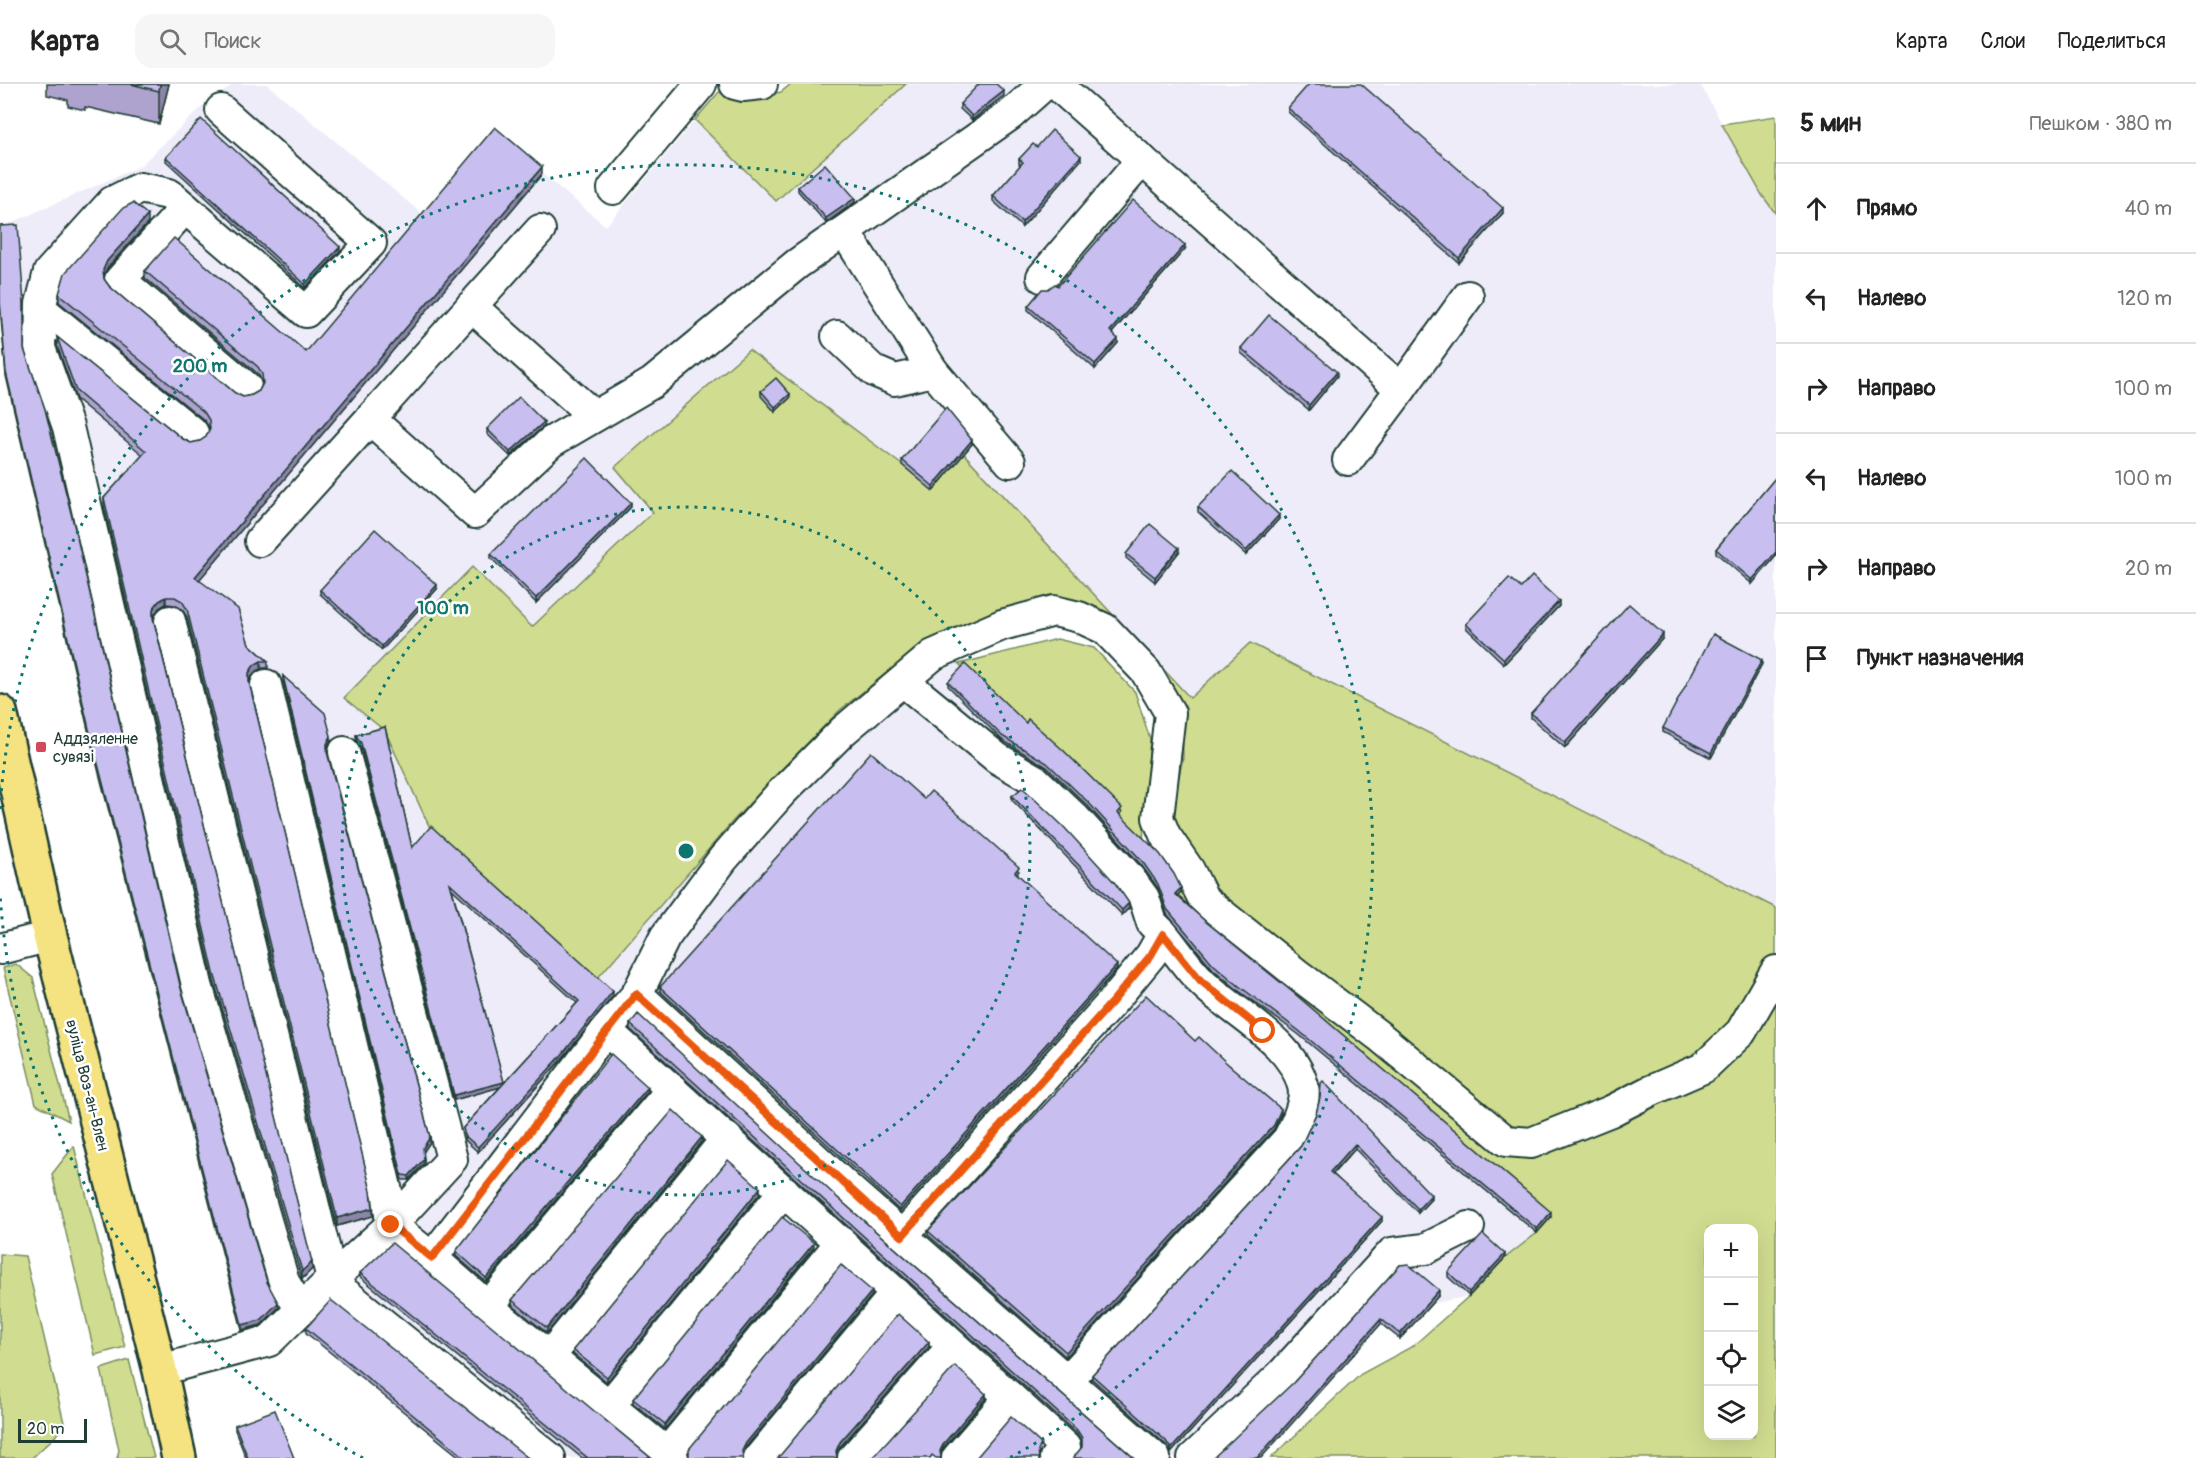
<!DOCTYPE html>
<html lang="ru">
<head>
<meta charset="utf-8">
<style>
  body { margin:0; font-family:Pangolin,sans-serif; background:#f6f6f6; color:#222 }
  .controls { position:absolute; right:18px; bottom:18px; display:grid; overflow:hidden; border-radius:12px; box-shadow:0 6px 24px #0002 }
  .controls button { width:54px; height:54px; display:grid; place-items:center; padding:0; border:0; border-bottom:2px solid #e0e0e0; background:#fff; color:#222; font:30px sans-serif }
  .scale { position:absolute; left:18px; bottom:15px; width:69px; box-sizing:border-box; padding-left:6px; border:3px solid #1f3d34; border-top:0; font-size:16px; line-height:21px; white-space:nowrap; color:#1f3d34; -webkit-text-stroke:4px #fff; paint-order:stroke }
  .stop { position:absolute; width:18px; height:18px; margin:-14px; border:4px solid #ea580c; border-radius:50%; background:#fff }
  .stop.end { background:#ea580c; border-color:#fff; box-shadow:0 2px 6px #0008 }
  .list { margin:0; padding:0; list-style:none }
  h2 { display:flex; justify-content:space-between; align-items:center; height:78px; margin:0; padding:0 24px; font-size:26px }
  h2 small { font-size:20px; font-weight:400; color:#767676 }
  .list li { display:grid; grid-template-columns:39px 1fr auto; gap:18px; align-items:center; box-sizing:border-box; height:90px; padding:0 24px; border-top:2px solid #e0e0e0 }
  .list b { display:block; font-size:22px; white-space:nowrap }
  .list em { font-size:20px; font-style:normal; color:#767676 }
  .icon { flex:none; width:33px; height:33px; fill:none; stroke:currentColor; stroke-width:2; stroke-linecap:round; stroke-linejoin:round }
  .map { position:relative; flex:none; width:1776px; height:1374px; overflow:hidden }
  header { display:flex; align-items:center; gap:36px; box-sizing:border-box; height:84px; padding:0 30px; background:#fff; border-bottom:2px solid #e0e0e0 }
  header strong { font-size:28px }
  nav { display:flex; gap:33px; margin-inline-start:auto; font-size:21px }
  .search { width:420px; height:54px; background:#f6f6f6; display:flex; align-items:center; gap:15px; box-sizing:border-box; padding:0 21px; border-radius:18px; color:#767676; font-size:22px }
  main { display:flex }
  aside { flex:1; background:#fff }
  .map>svg:first-child { display:block }
</style>
</head>
<body>
<header>
<strong>Карта</strong>
<div class="search"><svg class="icon" aria-label="search" viewBox="0 0 24 24"><circle cx="10" cy="10" r="6"/><path d="M15 15l6 6"/></svg>Поиск</div>
<nav><a>Карта</a><a>Слои</a><a>Поделиться</a></nav>
</header>
<main>
<div class="map">
<svg width="1776" height="1374" viewBox="0 0 1776 1374">
  <rect width="100%" height="100%" fill="#fff"/>
  <filter id="ink" filterUnits="userSpaceOnUse"><feTurbulence type="fractalNoise" baseFrequency=".0167" numOctaves="2"/><feDisplacementMap in="SourceGraphic" scale="12" xChannelSelector="R" yChannelSelector="G"/><feConvolveMatrix kernelMatrix="1 2 1 2 8 2 1 2 1" color-interpolation-filters="sRGB"/></filter>
  <g filter="url(#ink)">
    <polygon fill="#efecfa" points="234,0 267,0 426,133 495,51 606,142 695,36 776,117 906,0 1700,0 1762,111 1776,130 1776,824 1250,559 1190,614 964,370 933,407 902,381 749,266 615,383 653,427 532,543 345,614 385,647 733,737 839,626 918,564 932,557 965,585 1187,801 1176,814 1537,1149 1505,1174 1469,1212 1431,1220 1400,1255 1381,1240 1261,1374 461,1374 306,1249 281,1235 242,1246 6,292 0,222 0,144 140,82 203,22"/>
    <g fill="#d0dd90" stroke="#788d62" stroke-width="1.5" fill-rule="evenodd">
      <polygon points="791,0 906,0 776,117 695,36 719,8 743,16 781,8"/>
      <polygon points="1776,32 1776,130 1762,111 1722,40"/>
      <path d="M749 266 902 381 933 406 964 370 1190 614 1250 559 1776 824V1374H1271L1361 1290 1413 1262 1469 1212 1505 1174 1537 1149 1175 814 1187 801 1171 728 1183 674 1182 626 1104 532 932 557 918 564 840 626 781 686 733 737 596 896 431 746 385 647 344 614 472 483 532 543 653 428 615 383ZM1708 1144H1754V1352H1708Z"/>
      <polygon points="1057,555 1094,564 1135,608 1150,655 1143,758 959,580"/>
      <polygon points="16,880 33,894 69,1037 36,1020 3,884"/>
      <polygon points="74,1062 125,1263 95,1271 52,1090"/>
      <polygon points="0,1170 25,1172 65,1343 32,1374 0,1374"/>
      <polygon points="129,1276 154,1374 117,1374 119,1366 101,1285"/>
    </g>
    <g fill="none" stroke-linecap="round" stroke-linejoin="round">
      <defs>
        <g id="minor">
          <polyline points="735,0 743,2 762,0"/>
          <polyline points="1056,0 1401,305 1348,376"/>
          <polyline points="221,26 371,159 306,228 169,110 140,104 112,118 49,188 41,220 40,264 68,343 197,901 284,1198 301,1226"/>
          <polyline points="613,105 701,0"/>
          <polyline points="185,124 120,196 246,303"/>
          <polyline points="540,146 370,335 475,429 551,358 652,299 797,180 1010,31 1045,0"/>
          <polyline points="845,148 933,287 1010,378"/>
          <polyline points="1042,193 1142,76"/>
          <polyline points="471,222 594,332"/>
          <polyline points="41,225 193,349"/>
          <polyline points="837,252 874,287 895,296 933,287"/>
          <polyline points="1401,305 1468,212"/>
          <polyline points="260,457 370,335"/>
          <polyline points="170,537 332,1195"/>
          <polyline points="903,597 997,674 1035,696 1075,734 1128,792 1144,814 1152,839 1163,850"/>
          <polyline points="266,601 388,1112 391,1141"/>
          <polyline points="344,668 452,1075 391,1141"/>
          <polyline points="0,865 50,852"/>
          <polyline points="637,910 665,853 723,775 781,709 843,647 933,571 1002,541 1054,527 1079,533 1105,545 1146,588 1170,629 1158,734 1165,751 1189,786 1204,816 1297,890 1379,952 1506,1057 1531,1059 1611,1027 1650,1007 1703,984 1741,948 1776,887"/>
          <polyline points="606,946 1065,1363 1055,1374"/>
          <path d="M902 1152 1113 917 1151 871 1163 850C1176 866 1187 883 1201 897 1232 929 1292 956 1303 1002 1307 1017 1295 1042 1288 1055L1067 1297"/>
          <polyline points="432,1174 488,1223 673,1374"/>
          <polyline points="330,1197 550,1374"/>
          <polyline points="488,1223 672,1005"/>
          <polyline points="549,1273 727,1054"/>
          <polyline points="160,1286 269,1257 330,1197 391,1141 432,1174 606,946 637,910 851,1107 1155,1374"/>
          <polyline points="609,1322 784,1107"/>
          <polyline points="667,1369 841,1158"/>
          <polyline points="759,1374 896,1209"/>
          <polyline points="853,1374 953,1262"/>
          <polyline points="957,1374 1010,1313"/>
          <polyline points="1193,1374 1281,1291 1392,1169 1425,1165 1469,1143"/>
        </g>
        <polyline id="major" points="0,628 50,852 160,1286 179,1374"/>
      </defs>
      <use href="#minor" stroke="#1f3d34" stroke-width="34"/>
      <use href="#major" stroke="#1f3d34" stroke-width="38"/>
      <use href="#minor" stroke="#fff" stroke-width="30"/>
      <use href="#major" stroke="#f5e382" stroke-width="33"/>
    </g>
    <g fill="#ada3ce" stroke="#1f3d34" stroke-width="1.5" fill-rule="evenodd">
      <polygon points="47,0 169,0 159,40 85,23 85,26 68,22 68,16 47,11"/>
      <polygon points="1004,12 972,36 960,25 960,20"/>
      <polygon points="1288,24 1503,129 1459,179 1288,28"/>
      <polygon points="1037,63 1081,76 1022,143 993,117 993,112 1021,81 1019,80 1019,75"/>
      <polygon points="166,73 340,167 305,204 166,77"/>
      <polygon points="542,90 199,496 249,560 268,577 268,584 261,584 254,589 249,597 373,1132 337,1142 187,533 182,525 175,521 166,520 159,524 153,533 312,1185 302,1195 214,897 104,422 104,414 143,371 76,315 57,261 57,253 183,355 191,359 200,357 206,353 209,346 209,343 204,336 59,218 59,210 148,139 107,184 104,192 104,195 109,202 235,309 243,313 252,311 259,307 262,300 262,298 258,290 145,194 145,187 306,268"/>
      <polygon points="798,103 855,118 826,139 798,107"/>
      <polygon points="1185,165 1112,249 1118,259 1095,285 1028,226 1028,222 1058,202"/>
      <polygon points="0,222 24,265 180,901 267,1198 278,1224 261,1241 242,1246 89,650 6,292"/>
      <polygon points="1241,264 1337,292 1309,326 1241,269"/>
      <polygon points="761,307 790,314 775,328 761,312"/>
      <polygon points="544,342 510,372 487,350 487,345"/>
      <polygon points="972,360 933,407 902,381 902,376"/>
      <polygon points="1776,393 1776,472 1752,500 1716,469 1716,465"/>
      <polygon points="631,423 536,519 491,474 491,470"/>
      <polygon points="1198,423 1279,435 1246,471 1198,428"/>
      <polygon points="1179,468 1155,498 1126,474 1126,470"/>
      <polygon points="1521,504 1559,522 1504,580 1466,544 1466,540"/>
      <polygon points="437,505 382,566 320,510 320,506"/>
      <polygon points="1663,554 1565,664 1531,634 1531,629"/>
      <polygon points="1762,580 1711,674 1663,648 1663,644"/>
      <polygon points="283,592 331,656 327,664 327,668 430,1058 423,1068 424,1079 409,1096 402,1096 283,597"/>
      <polygon points="948,598 1026,639 1122,728 1120,731 1181,808 1178,812 1205,837 1551,1133 1537,1149 1298,950 1239,907 1213,885 1167,830 1158,804 1142,782 1088,722 1047,683 1002,656 948,602"/>
      <path d="M385 643 412 764 613 912 561 976 478 1068 465 1056 463 1044 500 1003 454 1016 361 664 356 655V651ZM452 805 577 919 504 999Z"/>
      <polygon points="1012,712 1129,824 1122,831 1012,716"/>
      <polygon points="924,715 1019,787 1017,790 1117,885 900,1127 660,907 660,903"/>
      <polygon points="630,940 840,1116 1134,1374 1082,1363 1082,1358 1077,1350 630,945"/>
      <polygon points="1195,957 1229,981 1281,1029 1274,1045 1066,1273 928,1151 928,1147"/>
      <polygon points="648,1007 486,1198 456,1172 456,1167"/>
      <polygon points="1316,1030 1431,1115 1418,1129 1355,1065 1333,1090 1382,1137 1171,1369 1166,1361 1092,1295 1092,1291 1301,1062"/>
      <polygon points="702,1057 547,1249 512,1221 512,1216"/>
      <polygon points="760,1109 607,1298 573,1270 573,1266"/>
      <polygon points="814,1163 665,1345 633,1319 633,1315"/>
      <polygon points="1505,1174 1469,1212 1448,1193 1448,1188"/>
      <polygon points="1400,1181 1439,1211 1400,1255 1381,1240 1294,1298"/>
      <polygon points="360,1189 599,1331 651,1374 582,1374 360,1193"/>
      <polygon points="306,1244 528,1374 461,1374 306,1249"/>
      <polygon points="235,1341 294,1374 246,1374 235,1346"/>
    </g>
    <g fill="#8d85a8" stroke="#1f3d34" stroke-width="1.5">
      <polygon points="160,0 169,0 159,40 159,7"/>
      <polygon points="1004,7 1004,12 972,36 972,32"/>
      <polygon points="1081,72 1081,76 1022,143 1022,138"/>
      <polygon points="542,83 542,90 195,501 195,493"/>
      <polygon points="855,114 855,118 826,139 826,134"/>
      <polygon points="1503,124 1503,129 1459,179 1459,174"/>
      <polygon points="148,131 148,139 107,184 103,193 103,186 107,177"/>
      <polygon points="1185,161 1185,165 1110,251 1110,247"/>
      <polygon points="340,163 340,167 305,204 305,200"/>
      <polygon points="1118,255 1118,259 1095,285 1095,280"/>
      <polygon points="1337,288 1337,292 1309,326 1309,321"/>
      <polygon points="790,310 790,314 775,328 775,323"/>
      <polygon points="544,338 544,342 510,372 510,368"/>
      <polygon points="972,356 972,360 933,407 933,402"/>
      <polygon points="631,419 631,423 536,519 536,514"/>
      <polygon points="1279,431 1279,435 1246,471 1246,467"/>
      <polygon points="1179,464 1179,468 1155,498 1155,493"/>
      <polygon points="1776,468 1776,472 1752,500 1752,496"/>
      <polygon points="437,501 437,505 382,566 382,562"/>
      <polygon points="166,513 166,520 159,524 153,533 153,525 159,517"/>
      <polygon points="1559,517 1559,522 1504,580 1504,575"/>
      <polygon points="1663,550 1663,554 1565,664 1565,659"/>
      <polygon points="1762,576 1762,580 1711,674 1711,669"/>
      <polygon points="261,577 261,584 254,589 249,597 249,589 254,581"/>
      <polygon points="331,652 331,656 327,664 327,660"/>
      <polygon points="1181,804 1181,808 1175,814 1175,810"/>
      <polygon points="1129,819 1129,824 1122,831 1122,826"/>
      <polygon points="1117,881 1117,885 900,1127 900,1123"/>
      <polygon points="613,907 613,912 561,976 478,1068 478,1063"/>
      <polygon points="504,998 504,1002 454,1016 454,1011"/>
      <polygon points="648,1003 648,1007 486,1198 486,1194"/>
      <polygon points="1281,1025 1281,1029 1274,1045 1066,1273 1066,1268"/>
      <polygon points="430,1053 430,1058 423,1069 423,1064"/>
      <polygon points="702,1053 702,1057 547,1249 547,1244"/>
      <polygon points="1355,1060 1355,1065 1330,1092 1330,1088"/>
      <polygon points="424,1075 424,1079 409,1096 409,1092"/>
      <polygon points="760,1104 760,1109 607,1298 607,1293"/>
      <polygon points="1431,1111 1431,1115 1418,1129 1418,1125"/>
      <polygon points="373,1124 373,1132 337,1142 337,1134"/>
      <polygon points="1551,1128 1551,1133 1537,1149 1537,1145"/>
      <polygon points="1382,1133 1382,1137 1171,1369 1171,1365"/>
      <polygon points="814,1159 814,1163 665,1345 665,1340"/>
      <polygon points="1505,1170 1505,1174 1469,1212 1469,1208"/>
      <polygon points="312,1178 312,1185 302,1195 302,1187"/>
      <polygon points="1439,1206 1439,1211 1400,1255 1400,1250"/>
      <polygon points="872,1207 872,1211 746,1363 742,1372 742,1367 746,1359"/>
      <polygon points="278,1219 278,1224 261,1241 242,1246 242,1241"/>
      <polygon points="1381,1235 1381,1240 1261,1374 1257,1374"/>
      <polygon points="929,1258 929,1263 840,1363 836,1371 836,1367 840,1358"/>
      <polygon points="986,1310 986,1314 944,1363 940,1371 940,1367 944,1359"/>
    </g>
    <g fill="#c9bef0" stroke="#1f3d34" stroke-width="1.5">
      <polygon points="131,0 160,0 159,7"/>
      <polygon points="979,0 996,0 1004,7 972,32 960,20"/>
      <polygon points="1309,0 1361,0 1503,124 1459,174 1288,24"/>
      <polygon points="201,35 340,163 305,200 166,73"/>
      <polygon points="495,43 542,83 195,493 238,525 249,560 268,577 261,577 254,581 249,589 249,598 371,1107 373,1124 337,1134 187,525 182,517 175,513 166,513 159,517 153,525 153,534 312,1178 302,1187 214,889 104,414 146,367 76,307 57,253 183,355 191,359 200,357 206,353 210,345 209,336 204,328 59,210 65,189 123,124 133,119 148,131 107,177 103,186 104,195 109,202 235,309 243,313 252,311 259,307 263,299 262,290 258,283 145,187 174,154 306,268"/>
      <polygon points="1052,46 1081,72 1022,138 993,112 1023,78 1019,75 1033,60 1037,63"/>
      <polygon points="825,80 855,114 826,134 798,103"/>
      <polygon points="1133,116 1185,161 1110,247 1118,255 1095,280 1028,222 1042,205 1048,205 1055,200 1058,202"/>
      <polygon points="18,141 24,220 24,265 45,325 76,449 180,901 267,1198 278,1219 261,1236 242,1241 89,645 6,288 0,217 0,142"/>
      <polygon points="1269,231 1337,288 1309,321 1241,264"/>
      <polygon points="776,294 790,310 775,323 761,307"/>
      <polygon points="519,313 544,338 510,368 487,345"/>
      <polygon points="946,324 972,356 933,402 902,376"/>
      <polygon points="587,374 631,419 536,514 491,470"/>
      <polygon points="1232,387 1279,431 1246,467 1198,423"/>
      <polygon points="1776,393 1776,468 1752,496 1716,465"/>
      <polygon points="1150,440 1179,464 1155,493 1126,470"/>
      <polygon points="375,445 437,501 382,562 320,506"/>
      <polygon points="1532,492 1559,517 1504,575 1466,540 1509,494 1521,504"/>
      <polygon points="1629,520 1663,550 1565,659 1531,629"/>
      <polygon points="1713,550 1762,576 1711,669 1663,644"/>
      <polygon points="965,580 1026,639 1028,635 1063,666 1122,724 1118,729 1160,770 1174,790 1181,804 1175,810 1205,837 1295,910 1551,1128 1537,1145 1298,946 1239,902 1213,880 1167,825 1158,800 1142,777 1088,718 1047,679 1002,652 948,598"/>
      <polygon points="283,592 325,629 331,652 327,660 327,668 430,1053 423,1064 424,1075 409,1092 402,1091"/>
      <polygon points="385,643 412,764 431,742 613,907 561,972 478,1063 465,1052 463,1044 579,917 450,799 504,998 454,1011 361,659 356,651"/>
      <polygon points="871,668 924,715 931,707 986,754 1019,783 1015,788 1117,881 900,1123 660,903"/>
      <polygon points="1022,704 1025,706 1063,742 1115,799 1129,819 1122,826 1012,712"/>
      <polygon points="1146,911 1195,957 1199,953 1229,981 1281,1025 1274,1041 1066,1268 928,1147"/>
      <polygon points="638,930 840,1116 1134,1374 1073,1374 1082,1363 1082,1354 1077,1346 630,940"/>
      <polygon points="611,970 648,1003 486,1194 456,1167"/>
      <polygon points="1323,997 1431,1111 1418,1125 1355,1060 1330,1088 1382,1133 1171,1365 1166,1357 1092,1291 1301,1062 1316,1030 1320,1014 1321,999"/>
      <polygon points="673,1026 702,1053 547,1244 512,1216"/>
      <polygon points="728,1076 760,1104 607,1293 573,1266"/>
      <polygon points="782,1133 814,1159 665,1340 633,1315"/>
      <polygon points="1483,1150 1505,1170 1469,1208 1448,1188"/>
      <polygon points="392,1159 599,1331 651,1374 588,1374 360,1189"/>
      <polygon points="1408,1180 1439,1206 1400,1250 1381,1235 1257,1374 1213,1374 1294,1298 1400,1181"/>
      <polygon points="841,1181 872,1207 746,1359 742,1367 743,1374 689,1374 689,1365"/>
      <polygon points="331,1216 528,1374 466,1374 306,1244"/>
      <polygon points="898,1230 929,1258 840,1358 836,1367 837,1374 778,1374"/>
      <polygon points="955,1282 986,1310 944,1359 940,1367 941,1374 936,1374 932,1371 930,1374 872,1374"/>
      <polygon points="275,1326 294,1374 248,1374 235,1341"/>
      <polygon points="1011,1333 1041,1360 1038,1367 1039,1374 976,1374"/>
    </g>
  </g>
  <g fill="none" stroke-linecap="round" stroke-linejoin="round" filter="url(#ink)">
    <polyline stroke="#ea580c" stroke-width="8" points="391,1141 432,1174 636,910 902,1152 1113,917 1151,871 1163,850 1201,897 1263,947"/>
  </g>
  <g fill="none" stroke="#0f766e" stroke-width="3" stroke-dasharray="3 6">
    <circle cx="686" cy="767" r="344"/>
    <path d="M363 1374A687 687 0 0 1 0 809M0 725A687 687 0 1 1 1009 1374"/>
  </g>
  <rect fill="#d1495b" stroke="#fff" stroke-width="2" x="35" y="657" width="12" height="12" rx="3"/>
  <g text-anchor="middle" stroke-width="5" stroke-linejoin="round" paint-order="stroke">
    <g font-size="16" fill="#1f3d34" stroke="#fff" text-anchor="start">
      <text x="53" y="660">Аддзяленне<tspan x="53" dy="18">сувязі</tspan></text>
    </g>
    <g font-size="16" fill="#1f3d34" stroke="#fff">
      <text transform="translate(88 1001) rotate(76)" y="6">вуліца Воз-ан-Влен</text>
    </g>
  </g>
  <circle cx="686" cy="767" r="9" fill="#0f766e" stroke="#fff" stroke-width="3"/>
  <g font-size="18" text-anchor="middle" font-weight="bold" fill="#0f766e" stroke="#fff" stroke-width="5" stroke-linejoin="round" paint-order="stroke">
    <text x="200" y="288">200 m</text>
    <text x="443" y="530">100 m</text>
  </g>
</svg>
<div class="controls">
<button>+</button>
<button>−</button>
<button><svg class="icon" aria-label="locate" viewBox="0 0 24 24"><circle cx="12" cy="12" r="6"/><path d="M12 2v4M12 18v4M2 12h4M18 12h4"/></svg></button>
<button><svg class="icon" aria-label="layers" viewBox="0 0 24 24"><path d="M12 4l9 5-9 5-9-5zM3 14l9 5 9-5"/></svg></button>
</div>
<div class="scale">20 m</div>
<div class="stop" style="left:1263px;top:947px"></div>
<div class="stop end" style="left:391px;top:1141px"></div>
</div>
<aside>
<h2>5 мин<small>Пешком · 380 m</small></h2>
<ul class="list">
<li><svg class="icon" aria-label="ahead" viewBox="0 0 24 24"><path d="M12 20V5M6 11l6-6 6 6"/></svg><div><b>Прямо</b></div><em>40 m</em></li>
<li><svg class="icon" aria-label="left" viewBox="0 0 24 24"><path d="M17 20v-9H6M10 6l-5 5 5 5"/></svg><div><b>Налево</b></div><em>120 m</em></li>
<li><svg class="icon" aria-label="right" viewBox="0 0 24 24"><path d="M7 20v-9h11M14 6l5 5-5 5"/></svg><div><b>Направо</b></div><em>100 m</em></li>
<li><svg class="icon" aria-label="left" viewBox="0 0 24 24"><path d="M17 20v-9H6M10 6l-5 5 5 5"/></svg><div><b>Налево</b></div><em>100 m</em></li>
<li><svg class="icon" aria-label="right" viewBox="0 0 24 24"><path d="M7 20v-9h11M14 6l5 5-5 5"/></svg><div><b>Направо</b></div><em>20 m</em></li>
<li><svg class="icon" aria-label="arrive" viewBox="0 0 24 24"><path d="M6 21V4h12l-3 4 3 4H6"/></svg><div><b>Пункт назначения</b></div></li>
</ul>
</aside>
</main>
</body>
</html>
